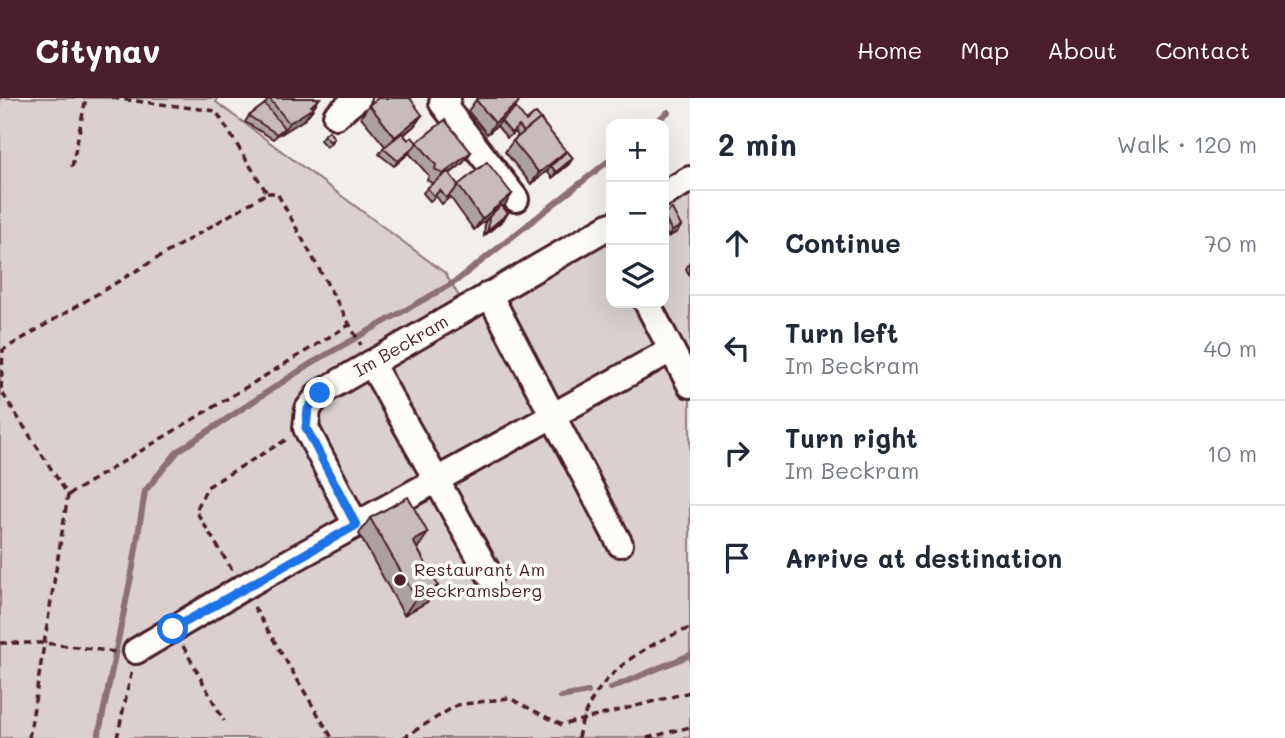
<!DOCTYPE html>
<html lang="en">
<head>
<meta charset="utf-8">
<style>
  body { margin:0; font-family:Mali,sans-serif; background:#f6f6f7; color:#1f2937 }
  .controls { position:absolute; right:21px; top:21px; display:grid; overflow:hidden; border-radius:14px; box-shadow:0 7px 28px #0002 }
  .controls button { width:63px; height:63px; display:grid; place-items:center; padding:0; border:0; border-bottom:2px solid #e0e1e3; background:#fff; color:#1f2937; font:35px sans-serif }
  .stop { position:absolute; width:21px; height:21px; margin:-16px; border:5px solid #1a73e8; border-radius:50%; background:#fff }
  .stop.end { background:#1a73e8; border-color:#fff; box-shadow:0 2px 7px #0008 }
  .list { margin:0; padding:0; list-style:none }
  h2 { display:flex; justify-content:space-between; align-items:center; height:91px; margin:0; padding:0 28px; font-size:30px }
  h2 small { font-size:23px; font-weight:400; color:#747a83 }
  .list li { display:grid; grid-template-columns:46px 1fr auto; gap:21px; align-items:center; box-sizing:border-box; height:105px; padding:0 28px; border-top:2px solid #e0e1e3 }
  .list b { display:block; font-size:26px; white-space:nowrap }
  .list p { margin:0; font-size:23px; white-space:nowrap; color:#747a83 }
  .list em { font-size:23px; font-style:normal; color:#747a83 }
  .icon { flex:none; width:38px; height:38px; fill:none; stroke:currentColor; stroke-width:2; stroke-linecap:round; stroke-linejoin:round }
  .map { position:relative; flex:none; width:690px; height:640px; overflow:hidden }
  header { display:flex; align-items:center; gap:42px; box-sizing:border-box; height:98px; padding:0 35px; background:#4a1f2b; color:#fff }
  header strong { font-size:33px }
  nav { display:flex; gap:38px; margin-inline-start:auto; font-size:24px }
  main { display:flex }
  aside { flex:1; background:#fff }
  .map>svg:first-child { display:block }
</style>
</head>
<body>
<header>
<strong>Citynav</strong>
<nav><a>Home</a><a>Map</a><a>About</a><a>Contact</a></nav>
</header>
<main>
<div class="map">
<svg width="690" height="640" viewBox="0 0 690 640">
  <rect width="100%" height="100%" fill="#f2efeb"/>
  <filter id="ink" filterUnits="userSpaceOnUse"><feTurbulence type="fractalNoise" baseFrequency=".0143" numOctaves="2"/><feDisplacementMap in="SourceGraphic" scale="14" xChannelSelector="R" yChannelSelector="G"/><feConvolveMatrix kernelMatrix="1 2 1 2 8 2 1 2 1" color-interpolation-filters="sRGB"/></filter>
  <g filter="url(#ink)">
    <polygon fill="#d9d0cf" stroke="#92787d" stroke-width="2" points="0,0 218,0 216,4 445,175 469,215 611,135 611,205 664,205 664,105 690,90 690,640 0,640"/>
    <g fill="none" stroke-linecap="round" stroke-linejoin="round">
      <g stroke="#8b6f75" stroke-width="6">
        <polyline points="653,26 668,14"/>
        <polyline points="611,590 690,557"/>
        <polyline points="561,599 588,594"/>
        <polyline points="98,640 133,469 145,393 178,353 310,266 455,184 611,61"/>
      </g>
      <defs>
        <g id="minor">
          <polyline points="448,0 442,5 516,101"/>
          <polyline points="336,18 358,0"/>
          <polyline points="664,96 690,81"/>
          <polyline points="489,196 620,446"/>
          <polyline points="647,205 690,287"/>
          <polyline points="371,265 490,478"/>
          <path id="s1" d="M356 427 306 330 308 311 320 295 611 127"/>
          <polyline points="136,553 242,490 671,252"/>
        </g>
      </defs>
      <use href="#minor" stroke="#4a1f2b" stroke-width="30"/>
      <g stroke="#4a1f2b" stroke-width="3.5" stroke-dasharray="7 5" stroke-linecap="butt">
        <polyline points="72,69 86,0"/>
        <polyline points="267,95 277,95 361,247"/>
        <polyline points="68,397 349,227"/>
        <polyline points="232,472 196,413 207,389 289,340"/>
        <polyline points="254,509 332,640"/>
        <polyline points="0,545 44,545 116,554"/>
        <polyline points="183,548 224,623"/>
        <polyline points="29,640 68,397 1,293 3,252 267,95 216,13 112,0"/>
        <polyline points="117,640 132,572"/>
        <polyline points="403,640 457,607 509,600 562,627 690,594"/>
        <path d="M578 640C588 582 639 549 690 530"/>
        <polyline points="647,640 690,629"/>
      </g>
      <use href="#minor" stroke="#fdfcf7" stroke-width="24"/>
    </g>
    <g fill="#aca1a1" stroke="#4a1f2b" stroke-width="2">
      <polygon points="269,0 313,11 305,21 281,36 280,35 273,41 245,24 249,18 265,6"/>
      <polygon points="476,2 514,12 526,23 542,23 569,66 552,80 547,73 531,86 505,54 513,43 518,38 515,34 507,40 497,28 498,27 487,36 468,13"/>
      <polygon points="369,7 422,17 414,28 404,37 408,42 417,45 471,54 463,65 450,76 458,87 512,96 502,109 508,115 504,121 484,138 485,124 487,121 474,132 450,99 442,106 436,98 430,103 423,95 427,90 433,86 427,82 429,78 409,55 394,68 379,56 385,48 361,19"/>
      <polygon points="324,37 334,40 330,46 326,49 320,42"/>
      <polygon points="664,116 681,128 677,134 668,139 664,132"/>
      <polygon points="690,164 690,178 686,171"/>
      <polygon points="370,420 417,450 438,488 427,504 404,517 359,436"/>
    </g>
    <g fill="#8c8383" stroke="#4a1f2b" stroke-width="2">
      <polygon points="320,0 305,21 281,36 289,25"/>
      <polygon points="519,4 511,16 501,23 498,27 487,36 495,25"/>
      <polygon points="422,17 414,28 387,50 395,39"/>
      <polygon points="413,50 409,55 394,68 398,63"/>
      <polygon points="566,53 558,64 551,68 547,73 531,86 539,75"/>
      <polygon points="471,54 463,65 435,87 443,76"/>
      <polygon points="573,60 569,66 552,80 556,74"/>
      <polygon points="512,96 505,107 488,120 489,119 474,132 482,121"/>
      <polygon points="508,115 504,121 484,138 488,132"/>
      <polygon points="681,128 677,134 668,139 672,133"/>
      <polygon points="428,435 417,451 413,443"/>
      <polygon points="438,488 427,504 404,517 416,500"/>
    </g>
    <g fill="#c8bbbb" stroke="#4a1f2b" stroke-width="2">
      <polygon points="269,0 320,0 311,8 313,10 289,25"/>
      <polygon points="378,0 410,0 422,17 395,39 369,7"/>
      <polygon points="478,0 516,0 519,4 495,25 476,2"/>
      <polygon points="265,6 284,30 277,36 249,18"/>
      <polygon points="516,10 526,23 536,15 542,22 540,21 524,34 519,28 511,35 501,23"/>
      <polygon points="540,21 566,53 539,75 513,43"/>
      <polygon points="445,22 471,54 443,76 435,71 436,67 417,44"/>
      <polygon points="329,33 334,40 330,44 324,37"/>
      <polygon points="402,35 408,42 412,39 417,45 413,50 398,63 383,50"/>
      <polygon points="567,53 573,60 556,74 551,68"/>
      <polygon points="487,64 512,96 482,121 458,87"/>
      <polygon points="448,74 458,87 454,93 446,100 440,92 434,98 427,90"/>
      <polygon points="501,107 508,115 488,132 489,119"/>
      <polygon points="672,111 681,128 672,133 664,119 664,116"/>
      <polygon points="408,399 428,435 413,443 438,488 416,500 370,420"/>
    </g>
  </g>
  <g fill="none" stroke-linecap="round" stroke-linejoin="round" filter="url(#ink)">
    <polyline stroke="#1a73e8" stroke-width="9" points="173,531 356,427 306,330 308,311 320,295"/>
  </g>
  <circle fill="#4a1f2b" stroke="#fdfcf7" stroke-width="2.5" cx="400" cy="482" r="7"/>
  <g text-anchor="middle" stroke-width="7" stroke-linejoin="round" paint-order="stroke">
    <g font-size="18" fill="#4a1f2b" stroke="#fdfcf7">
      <text dy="6" stroke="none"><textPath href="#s1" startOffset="242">Im Beckram</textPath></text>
    </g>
    <g font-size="18" fill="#4a1f2b" stroke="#fdfcf7" text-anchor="start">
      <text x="414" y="478">Restaurant Am<tspan x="414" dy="21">Beckramsberg</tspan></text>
    </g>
  </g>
</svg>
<div class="controls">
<button>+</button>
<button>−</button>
<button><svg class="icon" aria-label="layers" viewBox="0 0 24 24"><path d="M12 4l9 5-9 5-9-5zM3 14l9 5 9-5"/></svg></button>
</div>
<div class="stop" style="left:173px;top:531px"></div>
<div class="stop end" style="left:320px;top:295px"></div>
</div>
<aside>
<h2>2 min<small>Walk · 120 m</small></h2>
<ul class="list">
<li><svg class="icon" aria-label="ahead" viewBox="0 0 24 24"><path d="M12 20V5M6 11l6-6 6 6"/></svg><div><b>Continue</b></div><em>70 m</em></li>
<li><svg class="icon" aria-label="left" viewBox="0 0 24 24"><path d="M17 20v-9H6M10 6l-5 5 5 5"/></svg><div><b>Turn left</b><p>Im Beckram</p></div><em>40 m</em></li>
<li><svg class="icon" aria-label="right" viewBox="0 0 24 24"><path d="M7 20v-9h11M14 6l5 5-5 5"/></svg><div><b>Turn right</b><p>Im Beckram</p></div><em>10 m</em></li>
<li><svg class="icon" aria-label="arrive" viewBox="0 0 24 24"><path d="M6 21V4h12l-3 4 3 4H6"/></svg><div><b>Arrive at destination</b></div></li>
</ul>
</aside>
</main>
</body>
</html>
